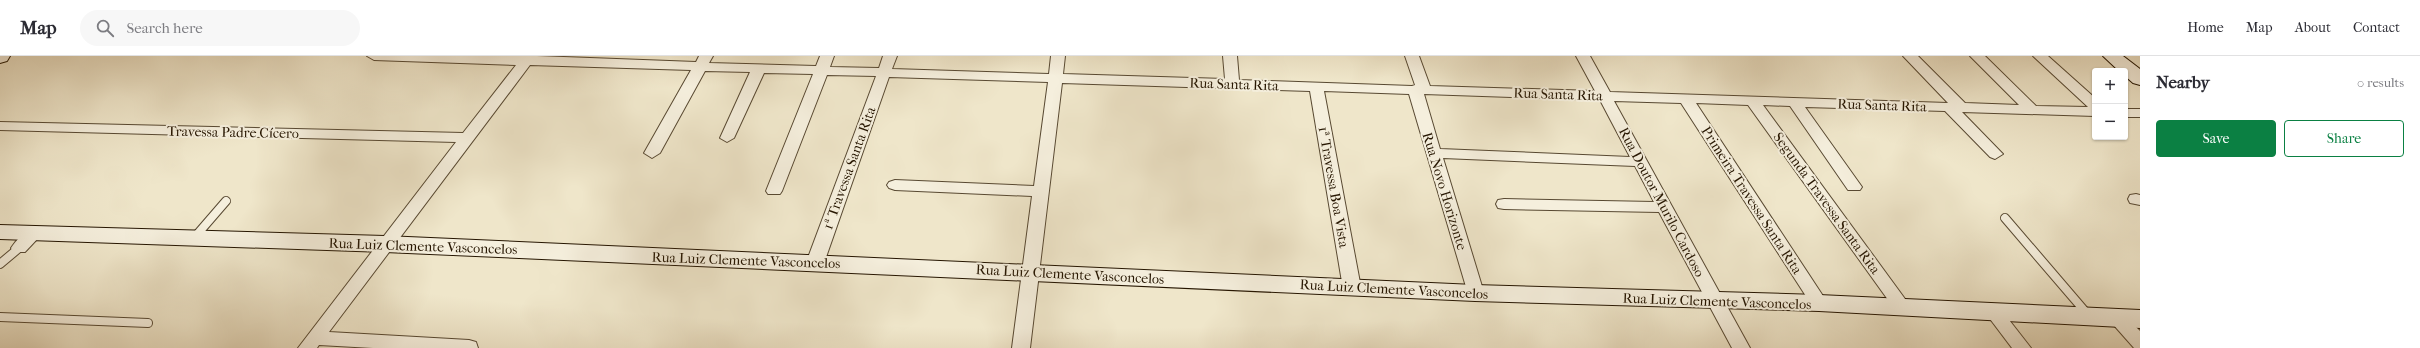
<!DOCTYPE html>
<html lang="en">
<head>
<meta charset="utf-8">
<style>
  body { margin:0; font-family:"IM FELL French Canon",serif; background:#f7f7f7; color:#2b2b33 }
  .controls { position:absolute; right:12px; top:12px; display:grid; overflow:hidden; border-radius:4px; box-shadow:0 1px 3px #0004 }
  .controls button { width:36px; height:36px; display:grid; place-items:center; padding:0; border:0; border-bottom:1px solid #e1e1e2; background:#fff; color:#2b2b33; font:20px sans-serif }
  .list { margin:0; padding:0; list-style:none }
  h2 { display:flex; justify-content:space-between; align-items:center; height:52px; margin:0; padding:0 16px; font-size:17px }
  h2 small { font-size:13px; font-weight:400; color:#7c7c81 }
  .actions { display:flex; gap:8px; padding:12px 16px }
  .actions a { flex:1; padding:9px 0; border:1px solid #0b8043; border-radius:4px; text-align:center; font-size:14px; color:#0b8043 }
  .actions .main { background:#0b8043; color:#fff }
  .icon { flex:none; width:22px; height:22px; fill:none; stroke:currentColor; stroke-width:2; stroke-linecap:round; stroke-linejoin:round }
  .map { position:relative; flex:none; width:2140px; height:292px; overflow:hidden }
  header { display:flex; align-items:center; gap:24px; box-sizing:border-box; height:56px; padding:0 20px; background:#fff; border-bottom:1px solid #e1e1e2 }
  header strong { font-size:19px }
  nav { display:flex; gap:22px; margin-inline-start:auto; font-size:14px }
  .search { width:280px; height:36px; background:#f7f7f7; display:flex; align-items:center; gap:10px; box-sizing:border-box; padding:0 14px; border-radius:22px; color:#7c7c81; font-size:15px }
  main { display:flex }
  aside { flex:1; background:#fff }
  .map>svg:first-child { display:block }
</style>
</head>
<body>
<header>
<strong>Map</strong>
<div class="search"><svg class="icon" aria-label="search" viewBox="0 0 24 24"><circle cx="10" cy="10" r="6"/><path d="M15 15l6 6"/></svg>Search here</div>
<nav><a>Home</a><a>Map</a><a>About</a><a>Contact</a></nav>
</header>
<main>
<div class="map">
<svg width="2140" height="292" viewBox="0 0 2140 292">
  <rect width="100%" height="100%" fill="#efe6ca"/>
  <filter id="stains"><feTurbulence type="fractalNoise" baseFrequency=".005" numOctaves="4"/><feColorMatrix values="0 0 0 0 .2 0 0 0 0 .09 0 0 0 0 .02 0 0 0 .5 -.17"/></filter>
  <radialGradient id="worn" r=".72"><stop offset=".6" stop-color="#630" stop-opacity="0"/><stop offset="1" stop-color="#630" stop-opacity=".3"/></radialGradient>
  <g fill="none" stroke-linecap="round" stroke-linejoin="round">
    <defs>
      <g id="lane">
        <polyline points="2005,162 2089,260"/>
        <polyline points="194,182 226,145"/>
        <polyline points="0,208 19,192"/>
        <polyline points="0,261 148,267"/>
      </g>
      <g id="street">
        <path d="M367 0H537L696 6 699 0H713L709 7 816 10 820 0H834L830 11 879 12 883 0H897L892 13 1049 18 1051 0H1065L1063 18 1225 23 1223 0H1237L1239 24 1412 30 1415 29 1405 0H1419L1430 30 1595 35 1576 0H1590L1610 36 1948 47 1903 0H1918L1965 47 2019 49 1970 0H1985L2036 50 2088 51 2033 0H2048L2095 42V60L1962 56 2000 95 2003 98 1995 103 1990 101 1945 55 1805 51 1862 131 1860 134H1848L1790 50 1763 49 1908 247 1911 251 1908 255 1902 257 1896 255 1748 49 1696 47 1825 243 1828 247 1825 251 1819 253 1813 251 1681 47 1614 45 1750 292H1732L1659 156 1504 153 1498 152 1496 148 1498 144 1504 143 1654 146 1635 110 1443 102 1484 237 1481 241 1475 243 1469 241 1409 38 1324 35 1361 232 1358 236 1352 238 1346 236 1343 232 1310 35 1062 27 1030 292H1012L1032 140 895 134 889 132 887 129 889 126 895 124 1034 130 1048 26 889 21 824 207 821 211H809L806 207 876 20 827 19 782 135 780 138H768L766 135 813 18 764 17 734 82 727 86 720 82 750 16 705 15 660 97 652 102 644 97 691 14 530 9 329 276 469 284 476 286 478 292H373L319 289 317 292H298L456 86 0 74V66L463 77 516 9 374 4ZM1424 38 1600 44 1630 101 1440 93Z"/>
        <rect x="2125" y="53" width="15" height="8"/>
        <polygon points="2136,138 2140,139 2140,149 2130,147 2128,143 2130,139"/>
        <path d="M34 173 40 174 42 178 25 196H13L11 192C16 184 25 175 34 173Z"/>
        <polygon points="1993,249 1999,251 2031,292 2012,292 1984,255 1987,251"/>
        <polygon points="2117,256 2123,258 2140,275 2140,292 2134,292 2111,266 2108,262 2111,258"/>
      </g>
      <g id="secondary">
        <polygon points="0,0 10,0 7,5 0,7"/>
        <polygon points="2103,0 2123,0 2140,13 2140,29 2133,27 2125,20 2125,15 2119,15"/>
        <polygon points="0,169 385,180 1475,229 1819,239 2140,254 2140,272 1819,255 1475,245 385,196 0,183"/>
      </g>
    </defs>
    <use href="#lane" stroke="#584932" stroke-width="10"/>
    <use href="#street" stroke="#584932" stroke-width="2"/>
    <use href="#secondary" stroke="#251500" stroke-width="2"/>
    <use href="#lane" stroke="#f5efdd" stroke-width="8"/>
    <use href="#street" fill="#f5efdd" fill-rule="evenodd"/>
    <use href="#secondary" fill="#f5efdd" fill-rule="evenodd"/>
  </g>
  <g text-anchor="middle" stroke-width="4" stroke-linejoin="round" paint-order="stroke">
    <g font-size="14" fill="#251500" stroke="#f5efdd">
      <text transform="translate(1234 28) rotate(2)" y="5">Rua Santa Rita</text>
      <text transform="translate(1558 38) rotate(2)" y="5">Rua Santa Rita</text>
      <text transform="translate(1882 49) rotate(2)" y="5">Rua Santa Rita</text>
      <text transform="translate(233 76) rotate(1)" y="5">Travessa Padre Cícero</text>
      <text transform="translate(849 112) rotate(-70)" y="5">1ª Travessa Santa Rita</text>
      <text transform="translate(1334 131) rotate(80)" y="5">1ª Travessa Boa Vista</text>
      <text transform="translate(1445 135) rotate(73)" y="5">Rua Novo Horizonte</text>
      <text transform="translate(1752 144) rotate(57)" y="5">Primeira Travessa Santa Rita</text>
      <text transform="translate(1662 146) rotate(62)" y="5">Rua Doutor Murilo Cardoso</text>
      <text transform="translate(1827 147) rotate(54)" y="5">Segunda Travessa Santa Rita</text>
      <text transform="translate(423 190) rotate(2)" y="5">Rua Luiz Clemente Vasconcelos</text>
      <text transform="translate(746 204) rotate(2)" y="5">Rua Luiz Clemente Vasconcelos</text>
      <text transform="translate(1070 218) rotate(3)" y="5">Rua Luiz Clemente Vasconcelos</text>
      <text transform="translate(1394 233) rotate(3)" y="5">Rua Luiz Clemente Vasconcelos</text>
      <text transform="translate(1717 245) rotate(2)" y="5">Rua Luiz Clemente Vasconcelos</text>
    </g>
  </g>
  <rect width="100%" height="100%" filter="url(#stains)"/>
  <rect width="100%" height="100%" fill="url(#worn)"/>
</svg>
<div class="controls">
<button>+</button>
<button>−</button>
</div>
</div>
<aside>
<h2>Nearby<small>0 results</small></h2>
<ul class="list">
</ul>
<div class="actions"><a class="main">Save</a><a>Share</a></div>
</aside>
</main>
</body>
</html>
